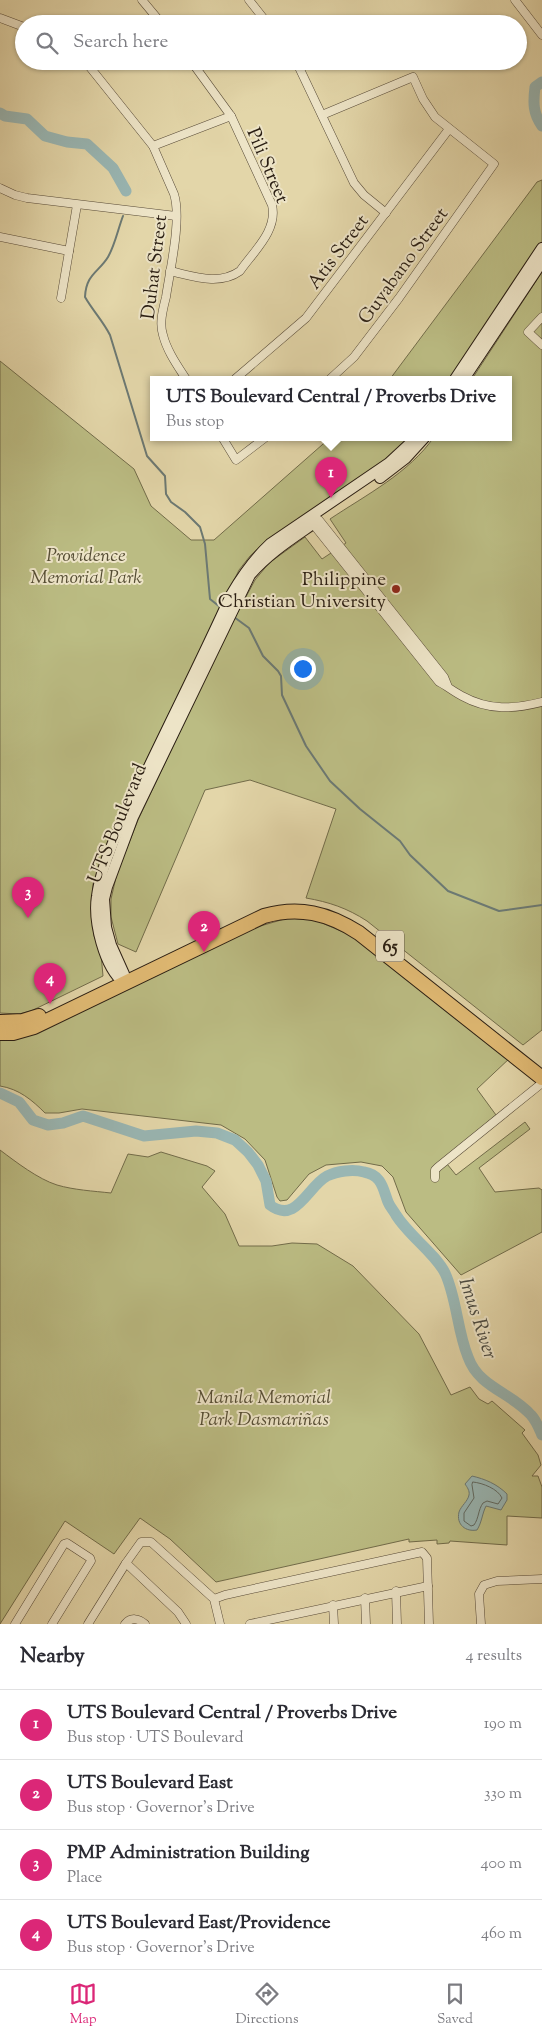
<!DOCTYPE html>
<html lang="en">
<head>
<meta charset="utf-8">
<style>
  body { margin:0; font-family:"Sorts Mill Goudy",serif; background:#f2f2f3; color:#2b2b33 }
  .you { position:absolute; left:302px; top:668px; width:18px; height:18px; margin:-12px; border:4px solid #fff; border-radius:50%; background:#1a73e8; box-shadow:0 0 0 8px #1a73e833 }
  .badge { display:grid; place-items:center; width:32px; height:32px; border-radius:50%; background:#db2777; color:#fff; font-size:16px; font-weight:700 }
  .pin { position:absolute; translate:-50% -41px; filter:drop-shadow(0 1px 2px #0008) }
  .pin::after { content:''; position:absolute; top:26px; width:18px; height:15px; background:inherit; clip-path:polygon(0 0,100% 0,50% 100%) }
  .popup { position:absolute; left:150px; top:376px; width:362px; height:65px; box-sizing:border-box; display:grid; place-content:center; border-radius:0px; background:#fff; filter:drop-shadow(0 1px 4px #0005); font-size:16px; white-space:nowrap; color:#7c7c81 }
  .popup b { font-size:19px; color:#2b2b33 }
  .popup::after { content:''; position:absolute; left:50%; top:100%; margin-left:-10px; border:10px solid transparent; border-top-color:#fff }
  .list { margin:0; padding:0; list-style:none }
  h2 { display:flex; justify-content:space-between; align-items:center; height:65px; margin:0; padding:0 20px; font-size:21px }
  h2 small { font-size:16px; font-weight:400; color:#7c7c81 }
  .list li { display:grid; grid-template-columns:32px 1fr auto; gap:15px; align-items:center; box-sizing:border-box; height:70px; padding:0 20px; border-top:1px solid #e1e1e2 }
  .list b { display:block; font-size:19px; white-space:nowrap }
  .list p { margin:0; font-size:16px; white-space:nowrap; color:#7c7c81 }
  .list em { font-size:16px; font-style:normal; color:#7c7c81 }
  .icon { flex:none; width:28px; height:28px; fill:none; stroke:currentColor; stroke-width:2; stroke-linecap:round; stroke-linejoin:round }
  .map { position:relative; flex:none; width:542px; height:1624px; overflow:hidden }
  .search { position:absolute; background:#fff; box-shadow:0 1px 4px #0004; left:15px; right:15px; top:15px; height:55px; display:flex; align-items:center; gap:12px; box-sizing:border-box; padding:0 18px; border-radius:28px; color:#7c7c81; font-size:19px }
  .sheet { height:345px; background:#fff }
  nav { display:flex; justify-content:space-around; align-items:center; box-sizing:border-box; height:70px; border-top:1px solid #e1e1e2; background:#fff; font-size:14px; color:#7c7c81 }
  nav a { display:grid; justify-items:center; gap:2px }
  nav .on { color:#db2777 }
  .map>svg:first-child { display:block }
</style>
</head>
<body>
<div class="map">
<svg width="542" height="1624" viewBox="0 0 542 1624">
  <rect width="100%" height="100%" fill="#e3d6a9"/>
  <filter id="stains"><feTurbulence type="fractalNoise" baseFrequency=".004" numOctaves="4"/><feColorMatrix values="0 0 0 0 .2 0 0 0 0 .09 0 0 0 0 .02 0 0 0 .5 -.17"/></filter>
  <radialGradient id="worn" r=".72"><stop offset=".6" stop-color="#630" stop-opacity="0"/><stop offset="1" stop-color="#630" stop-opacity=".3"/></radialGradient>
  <g fill="#bbbc83" stroke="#726c4a">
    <polygon points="542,180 542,242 450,379 390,379 537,182"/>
    <path d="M542 272V1030L523 1045 367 921C347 908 329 902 306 898L336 809 250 780 205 790 136 952 118 944 111 917V899L117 873 138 820 227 632 255 580 269 563 305 537 322 559 346 543 330 519C366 495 409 473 434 437H508V379H472Z"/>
    <polygon points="0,361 134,469 151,506 191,540 214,540 331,437 411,437 386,460 266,541 250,556 239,570 121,812 93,884 92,919 94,936 101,954 103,976 31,1011 19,1014 0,1013"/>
    <path d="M288 918 315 920 355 937 511 1057 477 1089 496 1115 443 1159 456 1175 525 1122 530 1129 479 1168 495 1192 539 1188 542 1190V1232L461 1275 406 1212 393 1177 382 1166 361 1162 326 1165 309 1174 287 1200 280 1201 277 1197 265 1160 245 1139 221 1125 82 1109 59 1113H45C32 1100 19 1089 0 1086V1039H14L36 1033 257 927Z"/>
    <path d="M0 1150C16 1162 38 1179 57 1185 74 1190 93 1191 111 1193L128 1154 148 1157 161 1152 207 1166 215 1171 202 1187 225 1214 239 1246H272L292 1243 317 1244 353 1266 419 1334 451 1395 470 1387 479 1399 488 1404 492 1401 525 1430 522 1433 538 1455 541 1465 532 1476H538L542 1487V1518L507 1516V1545L450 1541 449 1543 437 1544V1540L409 1542V1539L216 1582 170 1539 140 1518 114 1554 65 1521 0 1624Z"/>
  </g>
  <path fill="#99b6b3" stroke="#6c7973" d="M472 1476C485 1479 497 1484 507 1494V1500L501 1510 486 1506C482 1514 482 1522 477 1530 466 1532 456 1525 459 1512 461 1506 468 1501 469 1495 470 1491 467 1487 465 1484Z"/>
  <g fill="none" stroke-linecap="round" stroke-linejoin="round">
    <path stroke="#616a62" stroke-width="1" d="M473 1482C483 1483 498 1489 502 1498L498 1504 487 1501 483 1503C478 1510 479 1518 474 1525L471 1526 464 1521V1513L474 1498 472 1485Z"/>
    <g stroke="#6c7973" stroke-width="2">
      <path d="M123 216C118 229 115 245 108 257 99 272 86 274 85 297 93 311 103 321 110 335L147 456 165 476 166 494 171 502 185 512 200 527 205 544 210 599 220 607"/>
      <polyline points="234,617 249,628 263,656 278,671 281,676 282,695 306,746 330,781 360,809 400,841 410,855 448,891 499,911 542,905"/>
    </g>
    <g stroke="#99b6b3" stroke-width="11">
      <path d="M542 82 535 87C533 103 533 113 542 126"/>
      <polyline points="0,113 5,116 27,119 45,136 67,142 87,144 113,168 126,191"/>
      <path d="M0 1093 19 1102 33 1120 48 1125 63 1123 83 1116 144 1136 196 1131 217 1133 235 1140 248 1152 258 1165 266 1181 270 1205C296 1225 308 1186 327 1176 337 1171 353 1169 364 1172 382 1175 383 1189 388 1202 390 1207 394 1211 396 1215 409 1236 435 1253 445 1273 457 1299 457 1330 468 1357 479 1388 511 1392 531 1415 536 1420 539 1428 542 1435"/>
    </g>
    <defs>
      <g id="street">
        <polyline points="142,0 162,24"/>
        <polyline points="249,0 268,24"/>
        <polyline points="515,0 542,35"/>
        <polyline points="0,18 24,27"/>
        <path d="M85 61 153 146 174 194C182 219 170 270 166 297 163 309 159 323 163 335 167 351 177 365 186 379"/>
        <polyline points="296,61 354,183 364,195 386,213"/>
        <polyline points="322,115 413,77 423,99 435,117 494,164 399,298 354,357 330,379"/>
        <polyline points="153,146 231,116"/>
        <polyline points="0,188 15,195 27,198 176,216"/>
        <polyline points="0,237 69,251"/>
        <path d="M170 271C193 276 219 286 240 271 254 251 278 230 272 205L231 116 191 61"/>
        <polyline points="61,298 77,205"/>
        <polyline points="542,317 528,332 542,345"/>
        <polyline points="235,379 306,318 449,129"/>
        <polyline points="222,437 236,460 266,437"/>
        <path d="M448 687 444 677 319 520 311 517 313 524 439 682C447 686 454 692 462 696 489 711 514 709 542 702"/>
        <polyline points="435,1178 435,1170 438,1167 542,1083"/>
        <polyline points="126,1563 178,1612 186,1624"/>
        <polyline points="396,1591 397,1624"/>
        <polyline points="365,1598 366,1624"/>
        <polyline points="214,1599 225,1595 422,1552 427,1558 429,1624"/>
        <polyline points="333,1605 334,1624"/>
        <polyline points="15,1624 64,1544 67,1543 90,1558 91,1561 52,1624"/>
        <polyline points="88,1624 126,1563 141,1542 151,1542 214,1599 220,1624"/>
        <path d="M125 1624C131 1617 138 1618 145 1624"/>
        <polyline points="250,1624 428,1586"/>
        <polyline points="481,1624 479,1594 484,1585 497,1581 542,1579"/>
      </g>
      <g id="secondary">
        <polyline points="455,379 542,248"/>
        <polyline points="464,379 542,262"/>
        <polyline points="380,478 406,458 425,437"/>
        <path d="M124 983C104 967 93 921 97 896 102 858 129 808 146 773 174 714 204 655 231 595 242 576 253 560 270 544L389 463 417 437"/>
        <path d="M124 983V974L111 945 106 927 104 899 107 887 133 817 250 575C268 554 290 540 313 524"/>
      </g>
      <g id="highway">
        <polyline points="0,1022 23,1021 39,1016"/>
        <path d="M0 1033H13L34 1027 264 916C299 906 328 913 359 933L542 1078"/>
      </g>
    </defs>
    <use href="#street" stroke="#584b38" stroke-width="9"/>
    <use href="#secondary" stroke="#291d12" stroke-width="12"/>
    <use href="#highway" stroke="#291d12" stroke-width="16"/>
    <use href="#street" stroke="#ede4c7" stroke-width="8"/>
    <use href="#secondary" stroke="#ede4c7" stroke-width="10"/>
    <use href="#highway" stroke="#e2bb74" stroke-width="14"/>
  </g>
  <circle fill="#8f2418" stroke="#ede4c7" stroke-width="2" cx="396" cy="589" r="5"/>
  <g text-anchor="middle" stroke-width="4" stroke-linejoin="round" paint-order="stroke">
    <rect fill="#ede4c7" stroke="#645948" stroke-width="1" x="376" y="930.5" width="28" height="31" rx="4"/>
    <g font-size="18" font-weight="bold" fill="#291d12">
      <text x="390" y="952">65</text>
    </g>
    <g font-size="19" fill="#291d12" stroke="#ede4c7">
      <text transform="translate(269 165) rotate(67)" y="7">Pili Street</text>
      <text transform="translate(337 251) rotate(-53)" y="7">Atis Street</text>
      <text transform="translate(402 265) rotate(-54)" y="7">Guyabano Street</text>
      <text transform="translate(153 267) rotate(-83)" y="7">Duhat Street</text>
      <text transform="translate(116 823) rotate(-68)" y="7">UTS Boulevard</text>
    </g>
    <g font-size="19" font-style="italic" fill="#554d34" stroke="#ede4c7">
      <text x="86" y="561">Providence<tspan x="86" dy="22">Memorial Park</tspan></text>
      <text x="264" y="1403">Manila Memorial<tspan x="264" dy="22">Park Dasmariñas</tspan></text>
    </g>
    <g font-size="19" fill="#291d12" stroke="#ede4c7" text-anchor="end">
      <text x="386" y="585">Philippine<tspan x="386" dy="22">Christian University</tspan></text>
    </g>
    <g font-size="20" font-style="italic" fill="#4b4b42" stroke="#ede4c7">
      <text transform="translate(479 1318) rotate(72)" y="7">Imus River</text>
    </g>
  </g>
  <rect width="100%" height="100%" filter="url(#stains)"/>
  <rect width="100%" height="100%" fill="url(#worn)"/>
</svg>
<div class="you"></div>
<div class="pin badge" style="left:331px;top:498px">1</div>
<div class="popup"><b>UTS Boulevard Central / Proverbs Drive</b>Bus stop</div>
<div class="pin badge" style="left:204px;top:952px">2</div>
<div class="pin badge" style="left:28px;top:918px">3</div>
<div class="pin badge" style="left:50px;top:1004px">4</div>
<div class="search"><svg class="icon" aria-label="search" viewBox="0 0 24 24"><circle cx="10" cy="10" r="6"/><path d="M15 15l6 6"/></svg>Search here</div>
</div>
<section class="sheet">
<h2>Nearby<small>4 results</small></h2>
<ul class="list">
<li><span class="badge">1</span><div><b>UTS Boulevard Central / Proverbs Drive</b><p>Bus stop · UTS Boulevard</p></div><em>190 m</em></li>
<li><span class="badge">2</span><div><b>UTS Boulevard East</b><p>Bus stop · Governor's Drive</p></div><em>330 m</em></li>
<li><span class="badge">3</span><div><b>PMP Administration Building</b><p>Place</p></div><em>400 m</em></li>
<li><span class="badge">4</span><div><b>UTS Boulevard East/Providence</b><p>Bus stop · Governor's Drive</p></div><em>460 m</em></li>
</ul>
</section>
<nav>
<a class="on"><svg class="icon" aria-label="map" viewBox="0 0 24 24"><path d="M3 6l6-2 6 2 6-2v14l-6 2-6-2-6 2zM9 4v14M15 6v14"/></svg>Map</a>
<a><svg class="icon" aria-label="directions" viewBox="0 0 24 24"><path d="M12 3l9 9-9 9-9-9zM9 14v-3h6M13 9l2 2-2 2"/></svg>Directions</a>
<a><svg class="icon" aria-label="saved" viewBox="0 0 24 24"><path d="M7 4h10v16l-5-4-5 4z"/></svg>Saved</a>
</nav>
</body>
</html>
